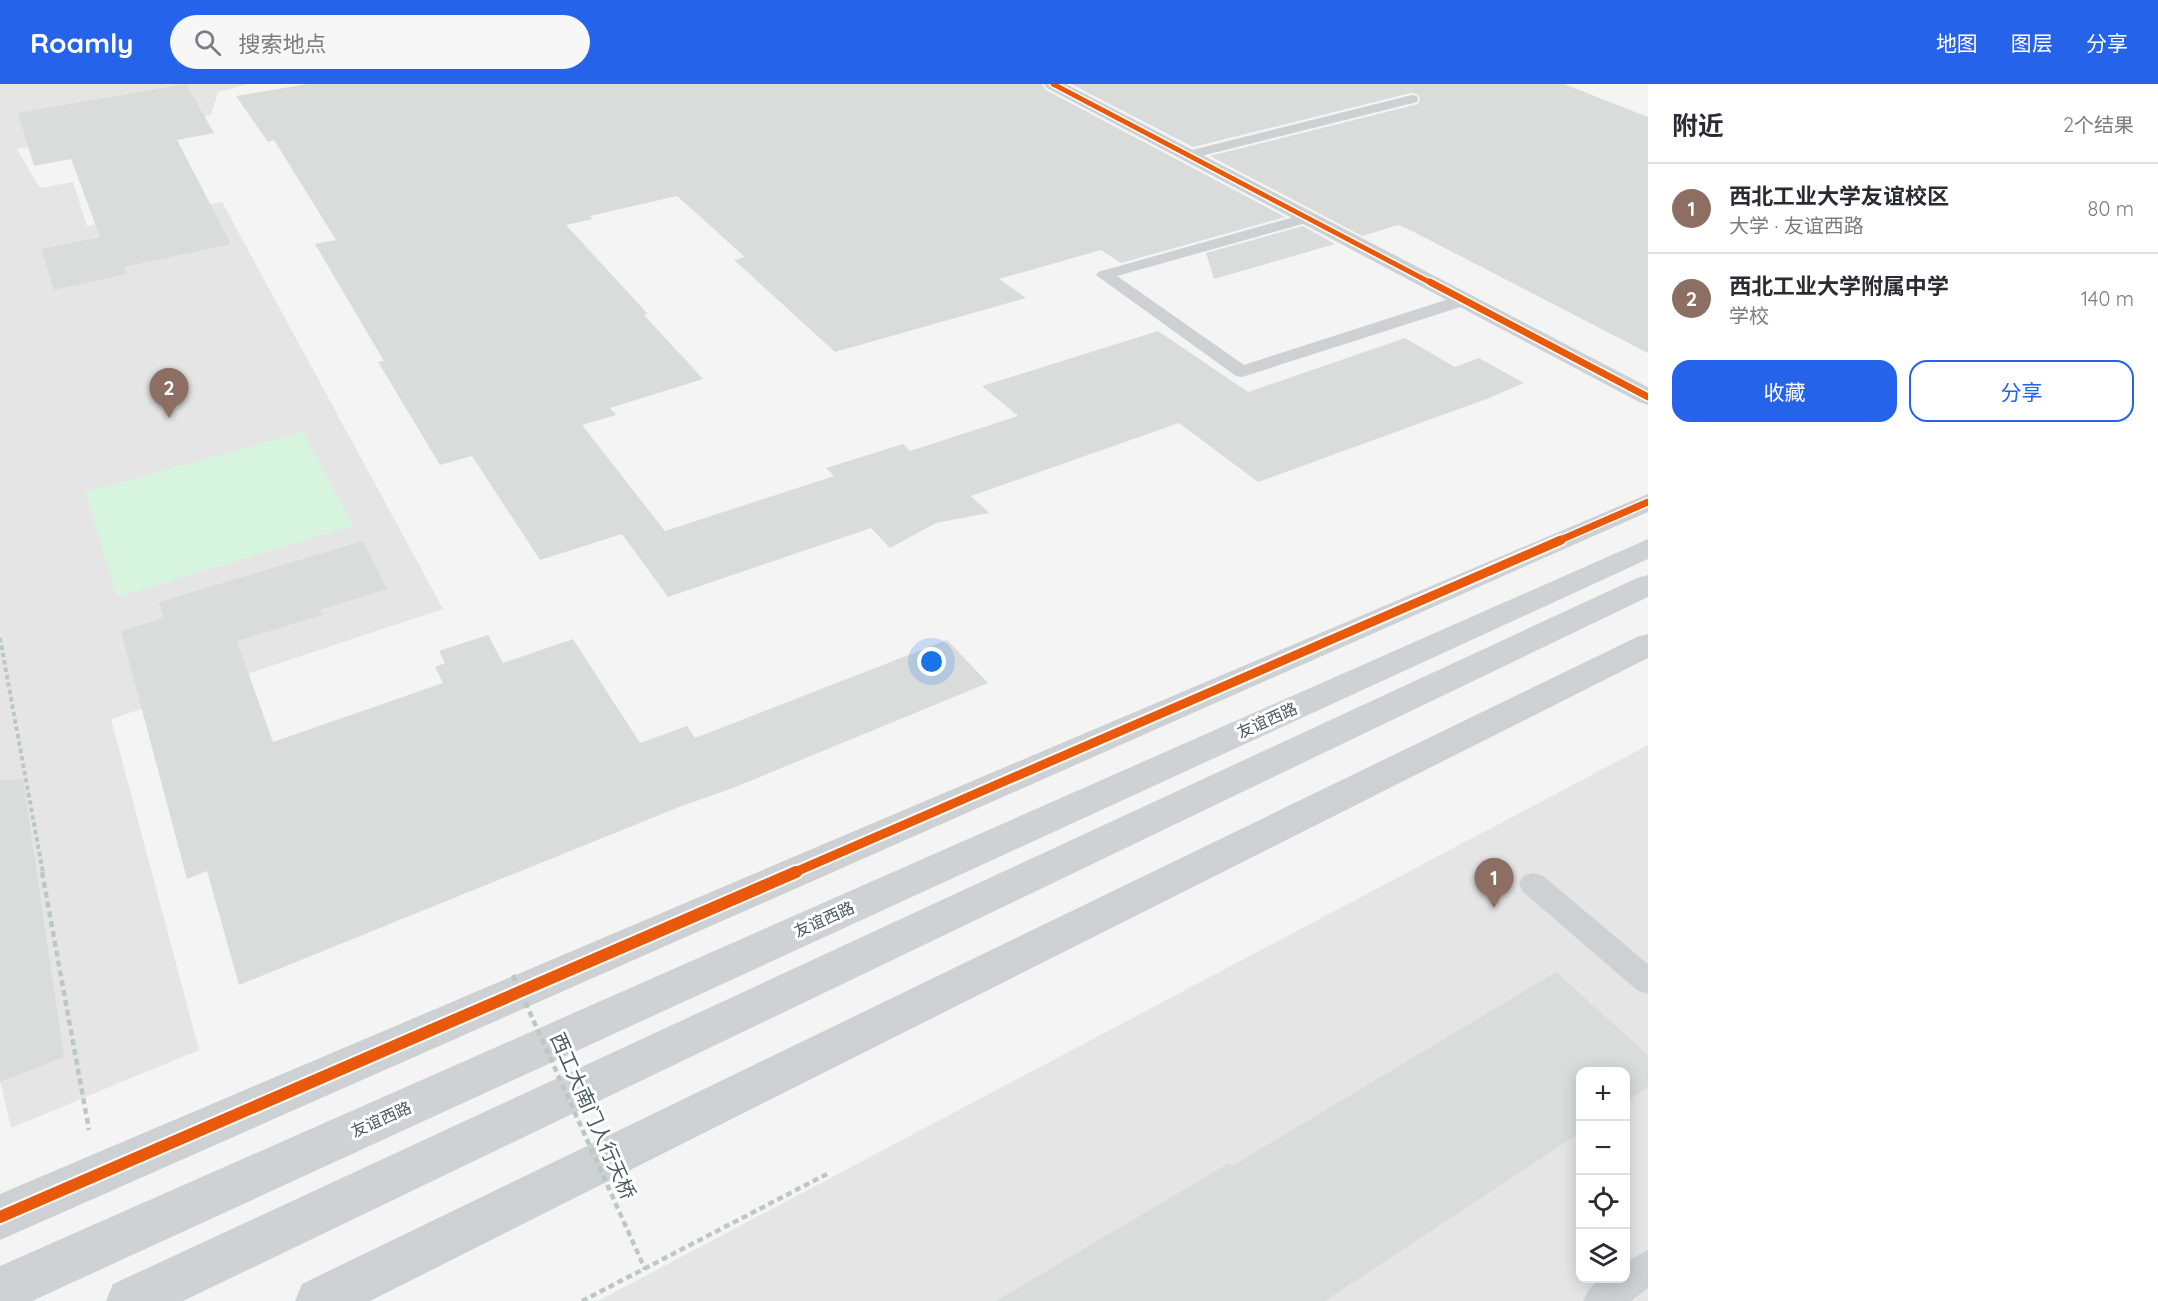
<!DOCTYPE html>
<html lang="zh">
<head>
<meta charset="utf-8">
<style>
  body { margin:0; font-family:Quicksand,"Noto Sans SC",sans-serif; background:#f7f7f7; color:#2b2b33 }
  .controls { position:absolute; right:18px; bottom:18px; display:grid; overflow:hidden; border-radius:12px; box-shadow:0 3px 15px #0003 }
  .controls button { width:54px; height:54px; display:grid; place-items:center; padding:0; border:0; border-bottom:2px solid #e1e1e2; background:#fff; color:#2b2b33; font:30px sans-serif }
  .you { position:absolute; left:932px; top:578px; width:21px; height:21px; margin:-15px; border:4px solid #fff; border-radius:50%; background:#1a73e8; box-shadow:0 0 0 9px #1a73e833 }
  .badge { display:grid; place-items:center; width:39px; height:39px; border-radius:50%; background:#2563eb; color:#fff; font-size:20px; font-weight:700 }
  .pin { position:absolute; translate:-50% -50px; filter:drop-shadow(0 2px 3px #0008) }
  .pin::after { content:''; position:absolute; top:32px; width:21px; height:18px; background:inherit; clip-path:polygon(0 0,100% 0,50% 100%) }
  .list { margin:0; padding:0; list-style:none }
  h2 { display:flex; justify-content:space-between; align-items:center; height:78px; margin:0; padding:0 24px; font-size:26px }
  h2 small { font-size:20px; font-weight:400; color:#7c7c81 }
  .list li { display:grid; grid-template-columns:39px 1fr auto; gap:18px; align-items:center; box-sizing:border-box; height:90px; padding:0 24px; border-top:2px solid #e1e1e2 }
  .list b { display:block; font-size:22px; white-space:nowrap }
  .list p { margin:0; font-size:20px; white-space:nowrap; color:#7c7c81 }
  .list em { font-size:20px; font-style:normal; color:#7c7c81 }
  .actions { display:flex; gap:12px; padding:18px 24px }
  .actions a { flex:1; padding:14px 0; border:2px solid #2563eb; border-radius:18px; text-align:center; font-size:21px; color:#2563eb }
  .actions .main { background:#2563eb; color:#fff }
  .icon { flex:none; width:33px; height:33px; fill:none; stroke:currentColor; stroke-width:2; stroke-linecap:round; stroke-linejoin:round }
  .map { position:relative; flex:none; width:1648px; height:1217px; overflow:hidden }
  header { display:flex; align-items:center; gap:36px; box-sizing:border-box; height:84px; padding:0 30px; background:#2563eb; color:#fff }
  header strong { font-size:28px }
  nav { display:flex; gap:33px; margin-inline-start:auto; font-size:21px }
  .search { width:420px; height:54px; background:#f7f7f7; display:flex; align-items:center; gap:15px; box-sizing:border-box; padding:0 21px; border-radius:33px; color:#7c7c81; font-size:22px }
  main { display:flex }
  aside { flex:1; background:#fff }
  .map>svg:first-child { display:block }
</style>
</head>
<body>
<header>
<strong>Roamly</strong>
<div class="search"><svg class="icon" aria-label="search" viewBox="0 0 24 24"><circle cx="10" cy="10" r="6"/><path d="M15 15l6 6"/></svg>搜索地点</div>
<nav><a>地图</a><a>图层</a><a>分享</a></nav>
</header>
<main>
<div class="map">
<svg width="1648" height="1217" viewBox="0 0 1648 1217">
  <rect width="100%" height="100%" fill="#f4f4f4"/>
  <g fill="#e5e5e6" fill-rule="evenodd">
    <polygon points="0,0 248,0 218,8 211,31 17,65 40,104 73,98 87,142 222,118 443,525 111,635 199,966 11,1044 0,996"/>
    <path d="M1648 661V1217H598ZM1580 988H1626V1194H1580Z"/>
  </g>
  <polygon fill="#d7f4de" points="303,348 353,442 117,513 85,408"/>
  <g fill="#dadcdc">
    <polygon points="186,0 214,49 177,56 231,160 124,183 127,190 54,206 41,165 100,153 71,75 34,82 18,29"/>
    <polygon points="307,0 1042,0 1046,6 1285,133 1121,179 1101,166 999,195 1026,214 835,268 734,176 745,173 677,112 590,132 593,135 566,141 648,230 644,231 703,295 610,324 616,331 582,341 665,447 834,392 826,384 903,360 910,367 1018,332 982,302 1158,247 1248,308 1405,254 1455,283 1479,274 1524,299 1489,314 1258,398 1179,339 971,412 989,429 936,439 890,464 871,444 668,513 622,450 540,476 472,372 440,381 378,278 384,277 315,160 336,156 274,56 268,58 236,12"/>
    <polygon points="1071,0 1564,0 1648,33 1648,269 1406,144 1398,141 1362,152 1210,72 1418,20 1420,14 1417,10 1411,9 1193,63"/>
    <polygon points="1303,142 1335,160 1214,195 1206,169"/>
    <polygon points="363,457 387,505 320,526 322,531 237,557 273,658 443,599 435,583 445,579 439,567 488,551 503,579 573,555 640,659 687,642 695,654 947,556 988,599 733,704 679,723 239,901 207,787 187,795 121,547 164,534 159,518"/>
    <polygon points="23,695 64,973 0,998 0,696"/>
    <polygon points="1556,888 1648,971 1648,1003 1626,1018 1626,987 1581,987 1581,1048 1325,1217 996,1217 1229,1079 1232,1082"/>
  </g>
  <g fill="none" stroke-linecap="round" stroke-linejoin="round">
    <polyline stroke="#bbc9c3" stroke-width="4" stroke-dasharray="4.5 3" stroke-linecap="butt" points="0,554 43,789"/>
    <g stroke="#bbc9c3" stroke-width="4.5" stroke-dasharray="6 4" stroke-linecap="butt">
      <polyline points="42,788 89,1046"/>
      <polyline points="582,1217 827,1090"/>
    </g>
    <g fill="#cdd1d3" fill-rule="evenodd">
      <polygon points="1412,11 1417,12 1418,15 1417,18 1189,75 1182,71 1184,68"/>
      <polygon points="1308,129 1316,134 1313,137 1117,192 1244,281 1458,212 1464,211 1472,216 1470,220 1242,293 1236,292 1096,191 1098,188"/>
      <polygon points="1533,789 1543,792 1648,880 1648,910 1638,907 1523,808 1519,800 1523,792"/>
      <path d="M1648 1166V1204L1631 1217H1583C1593 1194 1603 1194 1626 1194V1178Z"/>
    </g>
    <polygon fill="#cdd1d3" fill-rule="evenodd" points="1044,0 1066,0 1648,303 1648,321 1639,318 1047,4"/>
    <g fill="#cdd1d3" fill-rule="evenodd">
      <polygon points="1648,410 1648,428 0,1156 0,1110"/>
      <polygon points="1648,550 1648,574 370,1217 295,1217 302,1200 1637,553"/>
    </g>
    <g fill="#ced2d4" fill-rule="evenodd">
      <polygon points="1648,455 1648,475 32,1217 0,1217 0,1182"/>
      <polygon points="1648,491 1648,513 183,1217 106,1217 113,1200 1637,494"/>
    </g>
    <polyline stroke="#bbc9c3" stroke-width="4.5" stroke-dasharray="6 4" stroke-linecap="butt" points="513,891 645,1185"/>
    <defs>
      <polyline id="cycleway-far3" points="1053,0 1433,200"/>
      <g id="cycleway-far2">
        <polyline points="1430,198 1648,313"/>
        <polyline points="1558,457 1648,418"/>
      </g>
      <polyline id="cycleway-far1" points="793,789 1561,456"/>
      <polyline id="cycleway" points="0,1133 796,788"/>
    </defs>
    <use href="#cycleway-far3" stroke="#fff" stroke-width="8"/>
    <use href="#cycleway-far2" stroke="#fff" stroke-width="10"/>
    <use href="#cycleway-far1" stroke="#fff" stroke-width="13"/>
    <use href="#cycleway" stroke="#fff" stroke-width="16"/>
    <use href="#cycleway-far3" stroke="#e8590c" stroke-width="5"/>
    <use href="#cycleway-far2" stroke="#e8590c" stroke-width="7"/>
    <use href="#cycleway-far1" stroke="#e8590c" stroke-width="9"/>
    <use href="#cycleway" stroke="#e8590c" stroke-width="12"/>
  </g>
  <g text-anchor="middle" stroke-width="6" stroke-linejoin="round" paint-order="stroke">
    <g font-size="16" fill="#495a62" stroke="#fff">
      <text transform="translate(1267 636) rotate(-24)" y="6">友谊西路</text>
      <text transform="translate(824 835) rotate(-24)" y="6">友谊西路</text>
      <text transform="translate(381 1035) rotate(-24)" y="6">友谊西路</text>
    </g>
    <g font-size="20" fill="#495a62" stroke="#fff">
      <text transform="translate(593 1032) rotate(66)" y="7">西工大南门人行天桥</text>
    </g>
  </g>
</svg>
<div class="controls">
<button>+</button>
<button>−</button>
<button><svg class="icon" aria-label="locate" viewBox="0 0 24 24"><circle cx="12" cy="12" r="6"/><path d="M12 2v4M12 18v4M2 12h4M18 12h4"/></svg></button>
<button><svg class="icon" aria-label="layers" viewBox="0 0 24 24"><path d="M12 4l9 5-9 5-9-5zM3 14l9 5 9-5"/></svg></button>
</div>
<div class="you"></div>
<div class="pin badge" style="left:1494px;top:824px;background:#8d6e63">1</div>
<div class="pin badge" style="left:169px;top:334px;background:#8d6e63">2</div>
</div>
<aside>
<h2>附近<small>2个结果</small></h2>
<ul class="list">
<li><span class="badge" style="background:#8d6e63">1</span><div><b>西北工业大学友谊校区</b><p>大学 · 友谊西路</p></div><em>80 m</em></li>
<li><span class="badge" style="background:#8d6e63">2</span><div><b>西北工业大学附属中学</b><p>学校</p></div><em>140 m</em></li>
</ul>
<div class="actions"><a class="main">收藏</a><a>分享</a></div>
</aside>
</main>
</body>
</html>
